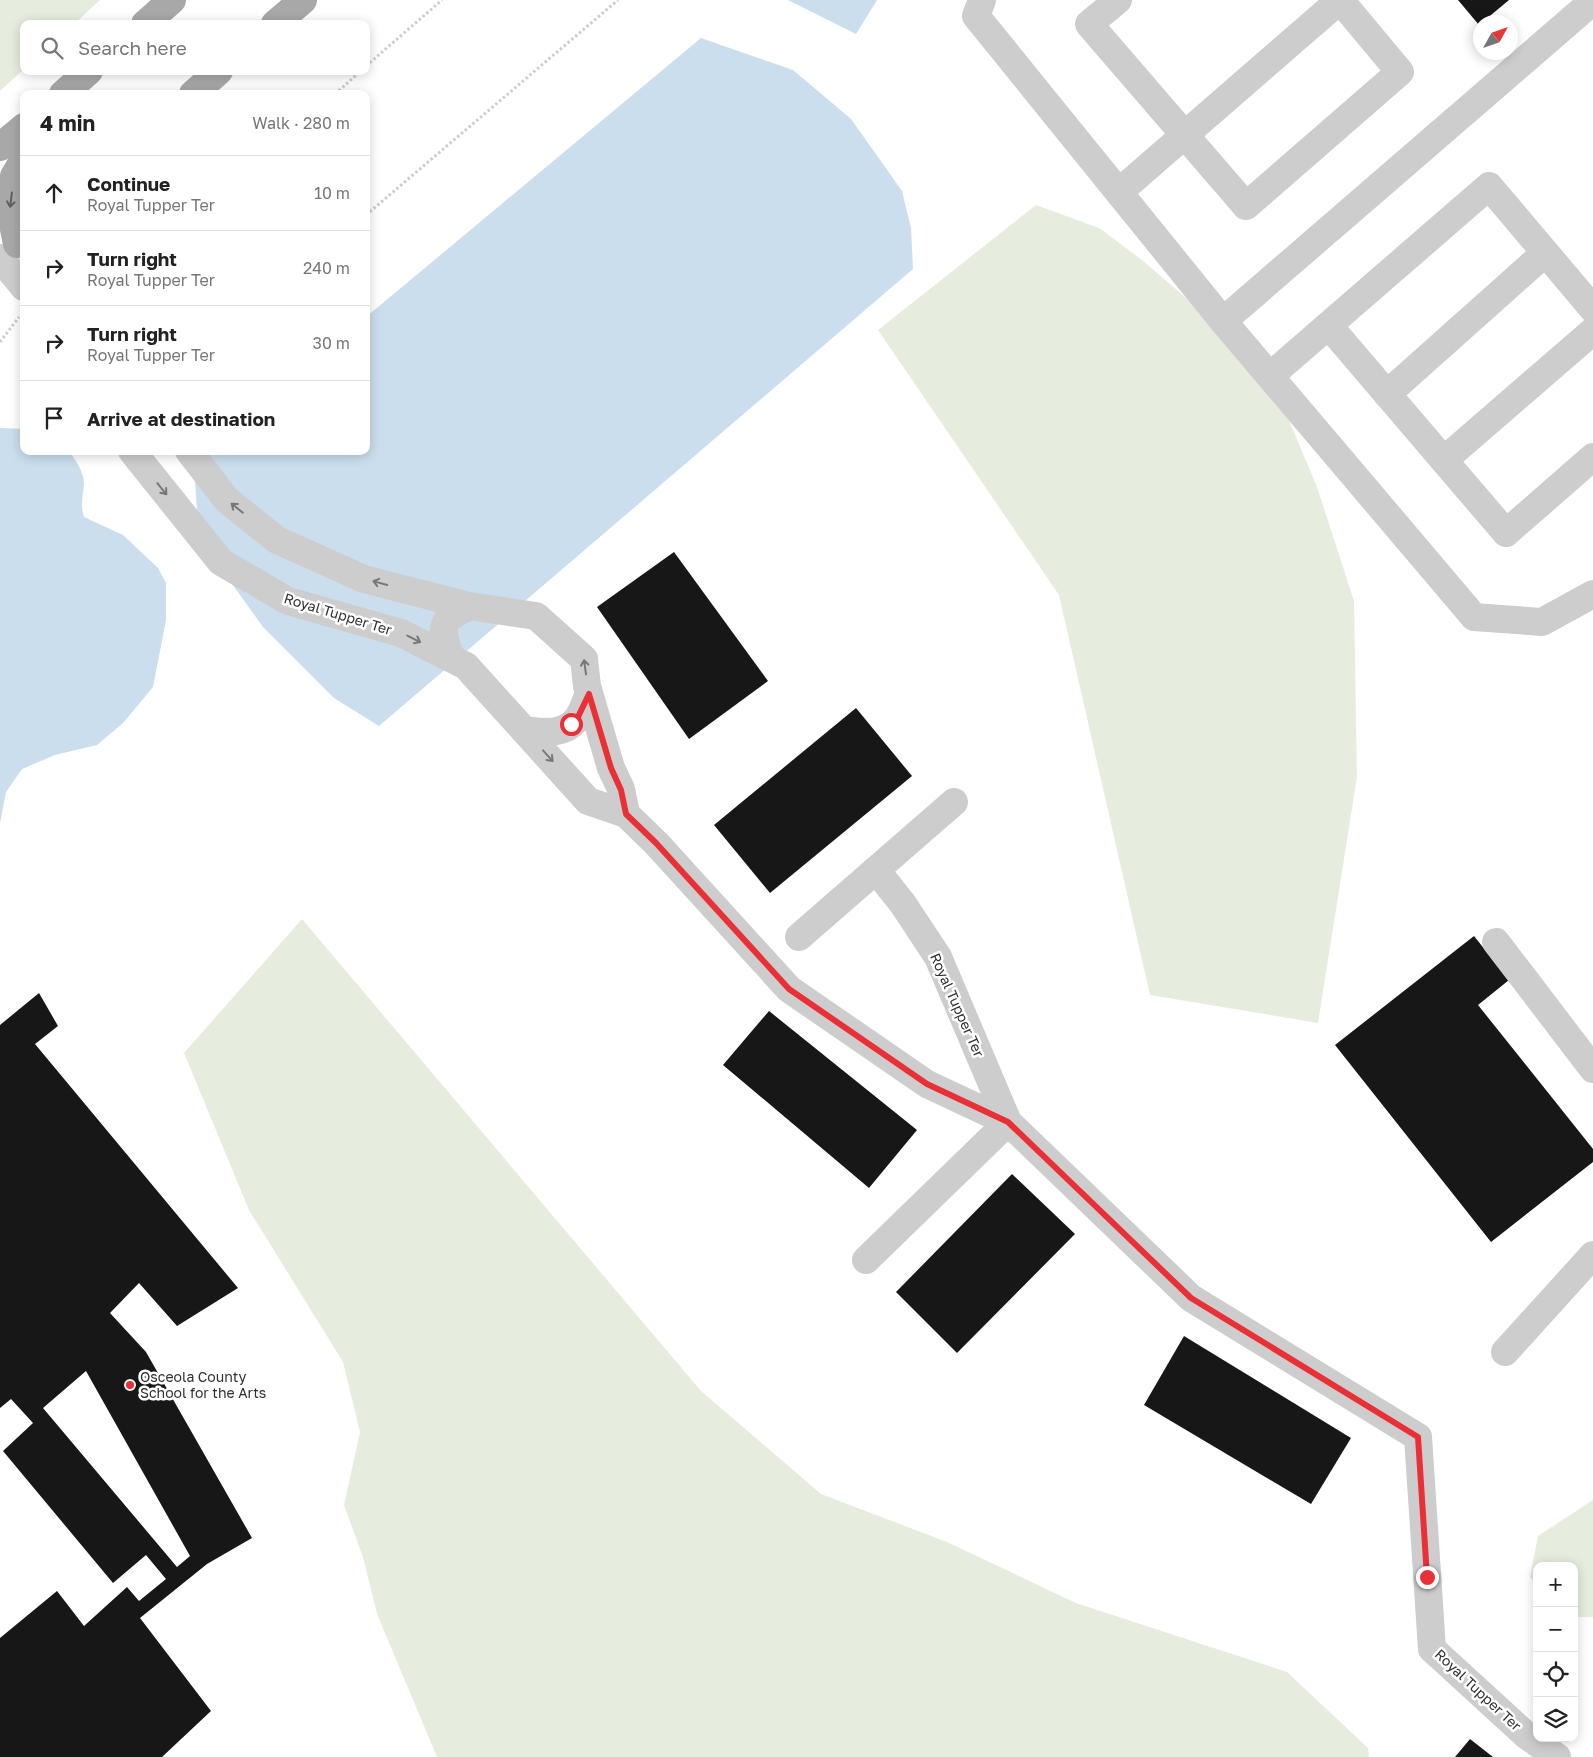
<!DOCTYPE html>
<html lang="en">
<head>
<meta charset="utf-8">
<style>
  body { margin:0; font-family:"Golos Text",sans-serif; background:#f6f6f6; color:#222 }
  .controls { position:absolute; right:15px; bottom:15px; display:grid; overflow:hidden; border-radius:10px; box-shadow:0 2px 12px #0003 }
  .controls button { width:45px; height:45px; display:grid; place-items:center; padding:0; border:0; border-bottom:1px solid #e0e0e0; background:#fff; color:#222; font:25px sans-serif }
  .compass { position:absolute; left:1473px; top:15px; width:45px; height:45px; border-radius:50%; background:#fff; box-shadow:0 2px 12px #0003; rotate:50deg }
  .stop { position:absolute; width:15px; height:15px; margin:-11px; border:4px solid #e93036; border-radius:50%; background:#fff }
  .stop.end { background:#e93036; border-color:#fff; box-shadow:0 1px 5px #0008 }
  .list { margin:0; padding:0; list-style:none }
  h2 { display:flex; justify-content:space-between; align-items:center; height:65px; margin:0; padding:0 20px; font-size:21px }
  h2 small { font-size:16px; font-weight:400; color:#767676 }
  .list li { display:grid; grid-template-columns:32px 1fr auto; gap:15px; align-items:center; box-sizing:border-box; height:75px; padding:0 20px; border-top:1px solid #e0e0e0 }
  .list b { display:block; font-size:19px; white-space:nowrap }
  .list p { margin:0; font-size:16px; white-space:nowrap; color:#767676 }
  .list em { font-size:16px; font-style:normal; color:#767676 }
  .icon { flex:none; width:28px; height:28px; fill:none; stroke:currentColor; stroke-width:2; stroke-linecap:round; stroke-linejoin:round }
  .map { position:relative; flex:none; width:1593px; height:1757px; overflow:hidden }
  .search { position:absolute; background:#fff; box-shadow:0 2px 12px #0003; left:20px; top:20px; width:350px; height:55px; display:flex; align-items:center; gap:12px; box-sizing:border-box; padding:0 18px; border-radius:10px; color:#767676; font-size:19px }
  .panel { position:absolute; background:#fff; box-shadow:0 2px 12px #0003; left:20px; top:90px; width:350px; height:365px; border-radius:10px }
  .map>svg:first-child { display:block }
</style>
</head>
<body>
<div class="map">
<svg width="1593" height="1757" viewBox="0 0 1593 1757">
  <rect width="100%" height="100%" fill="#fff"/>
  <g fill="#e6edde">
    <polygon points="0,0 100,0 74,24 24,24 24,69 0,91"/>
    <polygon points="1036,205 1099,228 1142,260 1207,316 1283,406 1317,487 1354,601 1357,777 1318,1023 1150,995 1059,595 878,330"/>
    <polygon points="302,919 701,1391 821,1494 947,1542 1076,1603 1287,1672 1368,1748 1369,1757 437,1757 377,1614 363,1557 344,1505 360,1432 343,1362 249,1210 184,1053"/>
    <polygon points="1593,1500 1593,1617 1574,1617 1574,1566 1537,1566 1537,1585 1530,1577 1538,1536"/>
  </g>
  <g fill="#cadeed">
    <polygon points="788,0 877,0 856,34"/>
    <polygon points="701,38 793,70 851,119 902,191 911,228 913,269 379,726 334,698 263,627 199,538 194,467 210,451 366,451 366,317"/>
    <path d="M0 428 24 429V451H68C76 459 84 473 84 484 83 496 80 506 84 517L123 535 158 568 166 583V620L153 687 123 723 97 745 55 755 22 769 6 792 0 823Z"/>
  </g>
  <g fill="#171717" fill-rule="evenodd">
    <polygon points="1458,0 1509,0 1479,25"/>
    <polygon points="674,552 768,681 689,739 597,607"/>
    <polygon points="856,708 912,776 770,893 714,825"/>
    <polygon points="1474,936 1509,980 1478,1005 1593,1149 1593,1162 1491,1242 1335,1045"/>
    <path d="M39 993 58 1026 35 1044 238 1288 177 1326 139 1283 110 1313 146 1352 252 1538 207 1564 140 1618 211 1711 162 1757H0V1638L57 1591 84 1626 127 1587 139 1601 166 1579 146 1555 113 1583 3 1451 33 1423 11 1399 0 1408V1025ZM86 1371 190 1556 177 1567 43 1408Z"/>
    <polygon points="769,1011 917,1130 869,1188 723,1065"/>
    <polygon points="1012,1174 1075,1234 957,1353 896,1292"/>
    <polygon points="1184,1336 1351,1438 1311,1504 1144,1405"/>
    <polygon points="1470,1739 1493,1757 1455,1757"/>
  </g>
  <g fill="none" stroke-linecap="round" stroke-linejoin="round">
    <g stroke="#cdcdcd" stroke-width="3" stroke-dasharray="2.5 2.5" stroke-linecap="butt">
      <polyline points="366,66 442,0"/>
      <polyline points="335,94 361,71"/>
      <polyline points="366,215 618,0"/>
      <polyline points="0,342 19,317"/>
    </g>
    <g stroke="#cdcdcd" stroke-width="28">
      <polyline points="982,0 976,16 1223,321 1474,617 1542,622 1593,594"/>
      <polyline points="1118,0 1089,24 1246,206 1400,72 1340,0 1119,192"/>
      <polyline points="0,258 24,287"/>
      <polyline points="1223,321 1593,1"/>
      <polyline points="1329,326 1506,533 1593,457"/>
      <polyline points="1270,376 1489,186 1593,309"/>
      <polyline points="1387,394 1545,253"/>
      <polyline points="132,451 221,562 288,601 401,633 466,666 588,801 626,814 656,843 789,989 927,1084 1008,1122 1191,1298 1418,1437 1432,1649 1526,1735 1557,1757"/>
      <polyline points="189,451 227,500 277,540 364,579 469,606 536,616 584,659 587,686 611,768 621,789 626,814"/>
      <polyline points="1444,460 1593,331"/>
      <path d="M451 658C447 647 439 630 448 619 453 614 463 610 469 606"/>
      <path d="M524 730C543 732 563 736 577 719 582 713 585 702 589 694"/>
      <polyline points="799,937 954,802"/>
      <polyline points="1496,942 1593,1069"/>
      <polyline points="866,1260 1008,1122 938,957 903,904 876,870"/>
      <polyline points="1505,1352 1593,1255"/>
    </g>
    <g stroke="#a8a8a8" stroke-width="28">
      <polyline points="145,24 172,0"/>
      <polyline points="275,24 303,0"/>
      <polyline points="63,94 89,71"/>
      <polyline points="193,94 219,71"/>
      <polyline points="0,147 24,127"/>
      <polyline points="17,244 10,209 14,176 24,159"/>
    </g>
  </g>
  <defs><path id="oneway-shaft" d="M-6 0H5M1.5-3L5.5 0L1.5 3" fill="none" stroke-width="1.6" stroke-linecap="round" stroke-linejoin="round" transform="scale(1.25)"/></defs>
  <use stroke="#606060" href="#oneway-shaft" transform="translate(11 200) rotate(97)"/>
  <g stroke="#777">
    <use href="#oneway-shaft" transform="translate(162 489) rotate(51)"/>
    <use href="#oneway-shaft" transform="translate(237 508) rotate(-141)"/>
    <use href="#oneway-shaft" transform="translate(380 583) rotate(-165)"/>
    <use href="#oneway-shaft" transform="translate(414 639) rotate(27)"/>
    <use href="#oneway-shaft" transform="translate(585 667) rotate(-98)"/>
    <use href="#oneway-shaft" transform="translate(548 756) rotate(48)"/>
  </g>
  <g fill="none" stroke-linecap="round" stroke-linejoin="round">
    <polyline stroke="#e93036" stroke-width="6" points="571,724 577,719 589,694 611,768 621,790 626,814 656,843 789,989 927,1084 1008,1122 1191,1298 1418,1437 1427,1577"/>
  </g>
  <circle fill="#e93036" stroke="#fff" stroke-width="2" cx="130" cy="1385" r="5"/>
  <g text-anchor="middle" stroke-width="5" stroke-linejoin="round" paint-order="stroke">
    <g font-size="14" fill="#303030" stroke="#fff">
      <text transform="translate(338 614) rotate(17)" y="5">Royal Tupper Ter</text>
      <text transform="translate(957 1005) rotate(66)" y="5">Royal Tupper Ter</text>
      <text transform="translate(1478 1690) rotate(43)" y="5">Royal Tupper Ter</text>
    </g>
    <g font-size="14" fill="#303030" stroke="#fff" text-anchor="start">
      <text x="140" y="1382">Osceola County<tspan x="140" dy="16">School for the Arts</tspan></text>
    </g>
  </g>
</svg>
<div class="controls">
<button>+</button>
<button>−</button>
<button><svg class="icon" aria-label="locate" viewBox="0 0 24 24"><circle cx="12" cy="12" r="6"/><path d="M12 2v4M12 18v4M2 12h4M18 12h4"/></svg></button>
<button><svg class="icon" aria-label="layers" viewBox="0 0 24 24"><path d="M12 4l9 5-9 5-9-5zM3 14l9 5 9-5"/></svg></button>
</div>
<svg class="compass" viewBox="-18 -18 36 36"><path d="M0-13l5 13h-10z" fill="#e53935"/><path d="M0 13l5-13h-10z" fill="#767676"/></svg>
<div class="stop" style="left:571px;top:724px"></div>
<div class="stop end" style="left:1427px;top:1577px"></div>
<div class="search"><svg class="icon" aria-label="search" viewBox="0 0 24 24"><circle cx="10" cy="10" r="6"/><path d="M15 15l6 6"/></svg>Search here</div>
<section class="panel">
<h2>4 min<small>Walk · 280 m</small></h2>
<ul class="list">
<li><svg class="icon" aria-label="ahead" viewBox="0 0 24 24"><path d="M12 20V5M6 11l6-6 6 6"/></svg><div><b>Continue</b><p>Royal Tupper Ter</p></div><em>10 m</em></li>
<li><svg class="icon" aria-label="right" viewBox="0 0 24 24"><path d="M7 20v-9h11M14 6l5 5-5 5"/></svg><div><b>Turn right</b><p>Royal Tupper Ter</p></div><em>240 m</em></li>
<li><svg class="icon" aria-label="right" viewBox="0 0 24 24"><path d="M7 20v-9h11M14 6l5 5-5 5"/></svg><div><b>Turn right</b><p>Royal Tupper Ter</p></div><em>30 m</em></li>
<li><svg class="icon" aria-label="arrive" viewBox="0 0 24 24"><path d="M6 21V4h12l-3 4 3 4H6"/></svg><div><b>Arrive at destination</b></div></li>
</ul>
</section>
</div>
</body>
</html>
